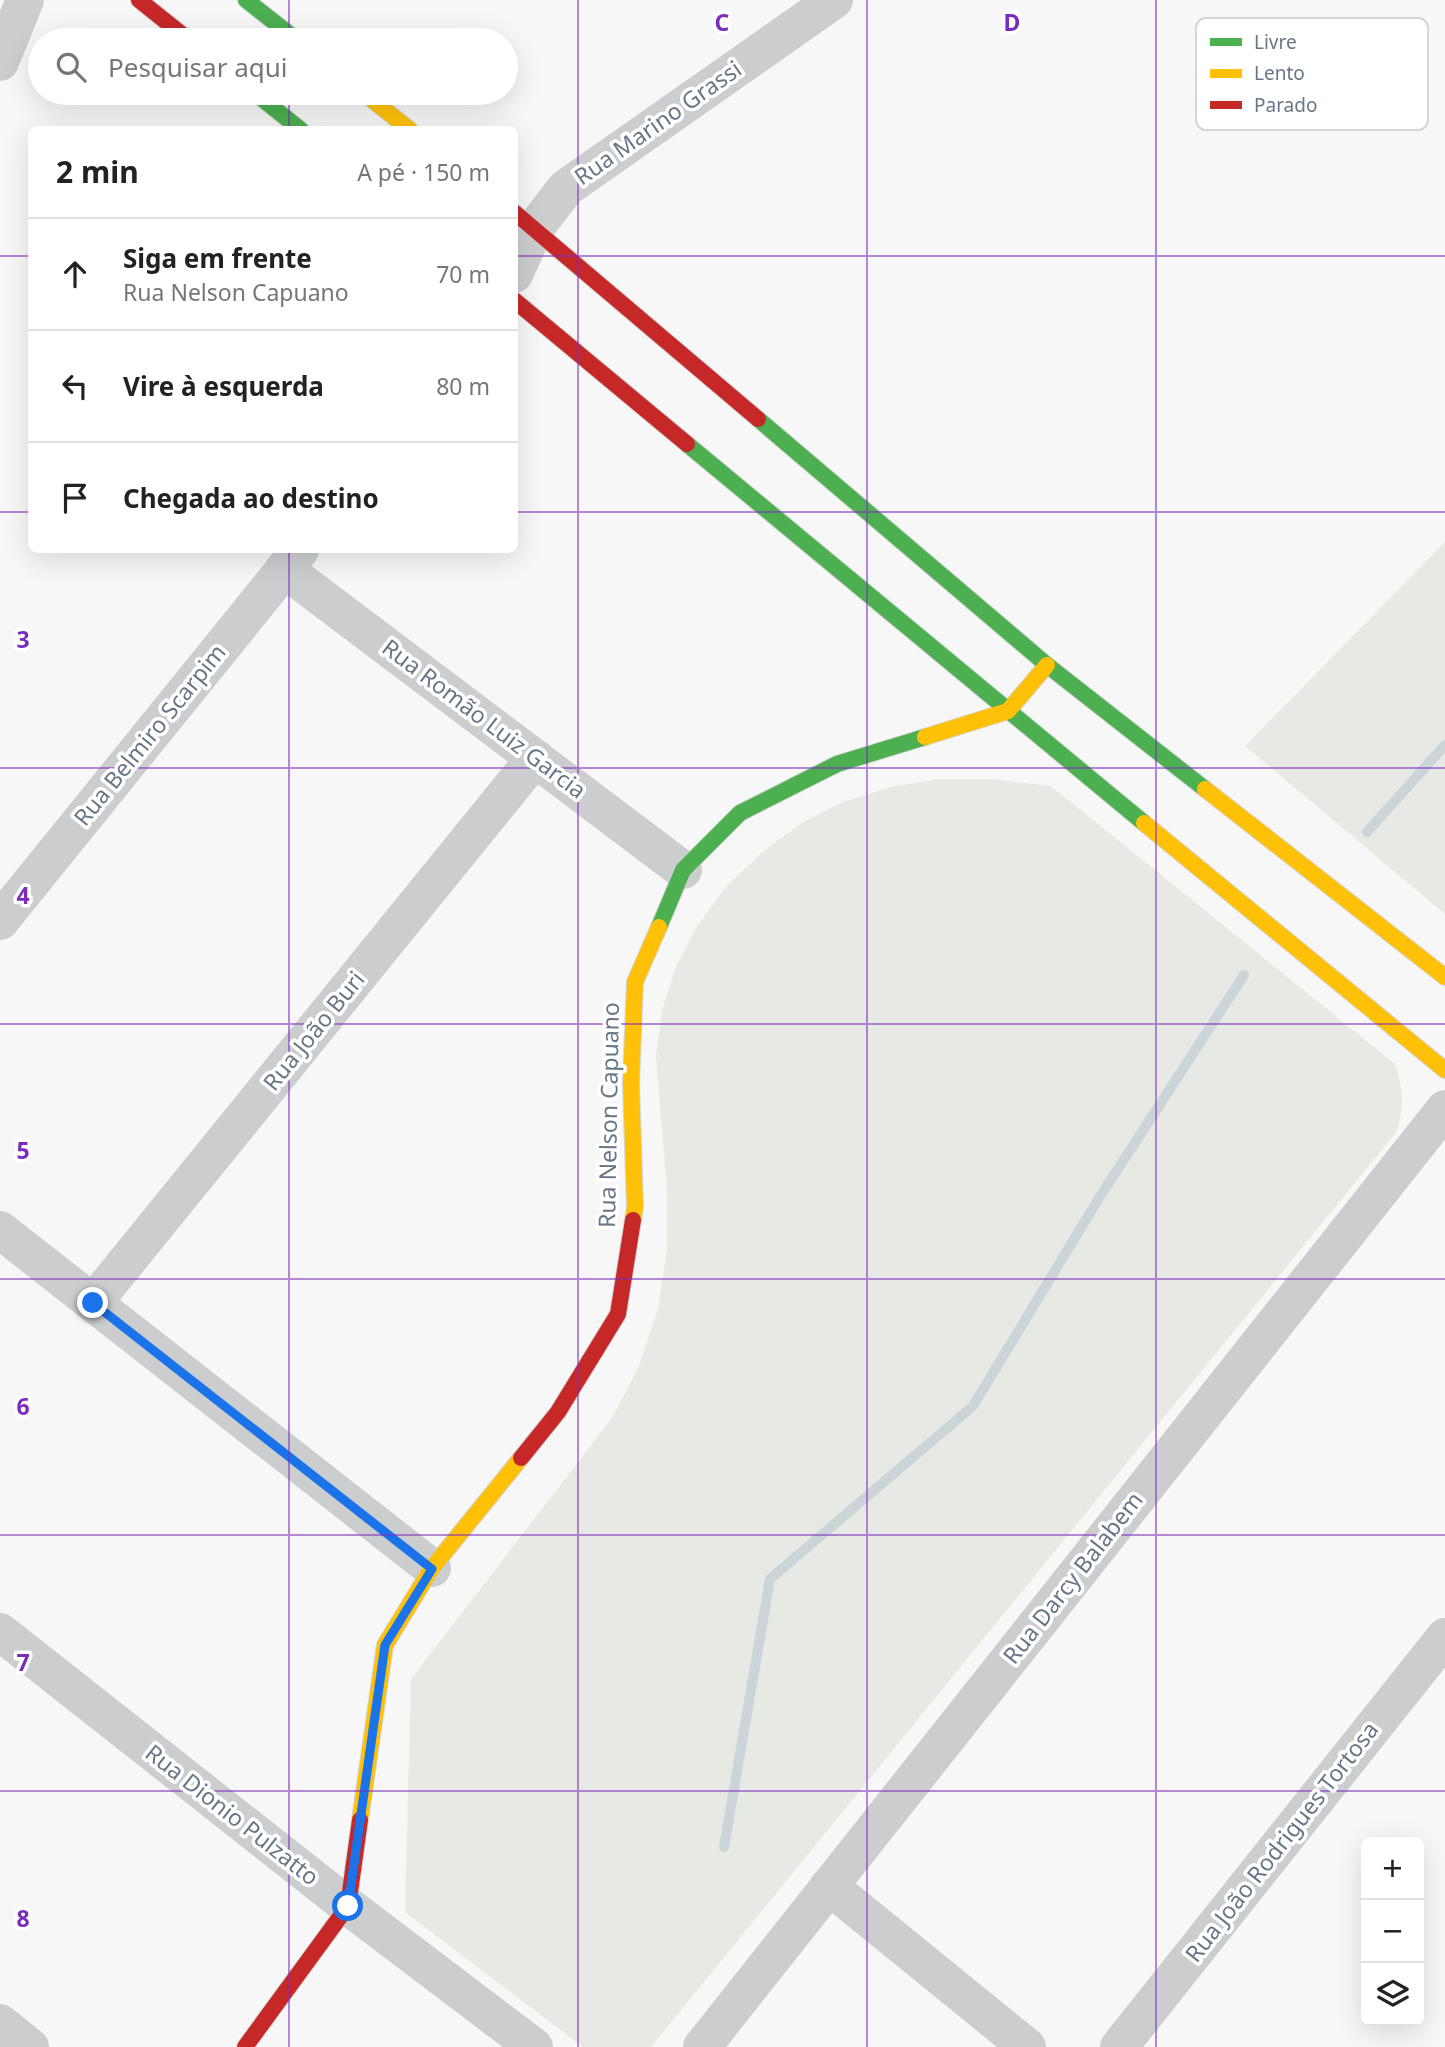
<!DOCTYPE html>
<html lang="pt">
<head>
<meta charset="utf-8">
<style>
  body { margin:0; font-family:"Noto Sans",sans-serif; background:#f2f2f2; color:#222 }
  .controls { position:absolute; right:21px; bottom:21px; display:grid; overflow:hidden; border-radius:10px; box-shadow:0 7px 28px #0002 }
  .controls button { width:63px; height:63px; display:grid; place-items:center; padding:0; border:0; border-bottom:2px solid #e0e0e0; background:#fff; color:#222; font:35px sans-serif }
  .stop { position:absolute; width:21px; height:21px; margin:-16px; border:5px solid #1a73e8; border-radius:50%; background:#fff }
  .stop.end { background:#1a73e8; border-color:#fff; box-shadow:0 2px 7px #0008 }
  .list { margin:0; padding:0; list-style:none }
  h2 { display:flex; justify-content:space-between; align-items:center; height:91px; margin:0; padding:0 28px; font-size:30px }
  h2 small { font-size:23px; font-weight:400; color:#767676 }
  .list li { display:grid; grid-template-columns:46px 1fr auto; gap:21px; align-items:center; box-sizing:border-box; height:112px; padding:0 28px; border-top:2px solid #e0e0e0 }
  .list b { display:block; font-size:26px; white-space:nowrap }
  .list p { margin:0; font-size:23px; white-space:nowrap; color:#767676 }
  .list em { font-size:23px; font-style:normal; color:#767676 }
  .icon { flex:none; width:38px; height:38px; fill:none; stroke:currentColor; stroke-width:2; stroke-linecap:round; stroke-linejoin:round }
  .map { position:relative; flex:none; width:1445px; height:2047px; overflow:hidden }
  .search { position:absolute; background:#fff; box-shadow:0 7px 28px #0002; left:28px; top:28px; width:490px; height:77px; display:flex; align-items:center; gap:18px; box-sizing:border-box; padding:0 24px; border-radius:38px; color:#767676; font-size:26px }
  .panel { position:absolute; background:#fff; box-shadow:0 7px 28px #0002; left:28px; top:126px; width:490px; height:427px; border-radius:10px }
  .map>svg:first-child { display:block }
</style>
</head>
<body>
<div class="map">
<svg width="1445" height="2047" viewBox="0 0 1445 2047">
  <rect width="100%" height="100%" fill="#f7f7f7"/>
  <g fill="#e6e9e4">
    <polygon points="1445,542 1445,914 1245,746"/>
    <path d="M939 779H989L1051 786 1395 1064C1403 1088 1405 1106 1397 1131L651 2047H583L405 1912 411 1679 612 1418 639 1366 658 1309 667 1250V1191L656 1056 662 1011 675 969 696 928 725 888 760 854 800 824 843 802 891 787Z"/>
  </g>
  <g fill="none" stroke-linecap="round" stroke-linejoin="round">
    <g stroke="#ccd4d8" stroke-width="10">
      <polyline points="1367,832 1445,745"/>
      <polyline points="724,1847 770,1579 973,1406 1099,1198 1244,975"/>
    </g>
    <defs>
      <g id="fast">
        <polyline points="246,0 297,40"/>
        <polyline points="255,93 301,130"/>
        <polyline points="758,419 1047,665 1205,789"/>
        <polyline points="687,444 1144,823"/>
        <polyline points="659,927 683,870 740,813 837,764 925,737"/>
      </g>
      <g id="slow">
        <polyline points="364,93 410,130"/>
        <polyline points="925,737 1008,711 1047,665"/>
        <polyline points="1205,789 1445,977"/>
        <polyline points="1144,823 1445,1070"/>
        <polyline points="633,1220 635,1207 631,1083 635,982 659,927"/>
        <polyline points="360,1820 385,1645 432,1568 521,1458"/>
      </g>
      <g id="jam">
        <polyline points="139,0 189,40"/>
        <polyline points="514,212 758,419"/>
        <polyline points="514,300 687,444"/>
        <polyline points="521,1458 558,1412 618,1314 633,1220"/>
        <polyline points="245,2047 348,1906 360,1820"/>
      </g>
    </defs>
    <use href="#fast" stroke="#d4d5d6" stroke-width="18"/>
    <use href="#slow" stroke="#d4d5d6" stroke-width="18"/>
    <use href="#jam" stroke="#d4d5d6" stroke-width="18"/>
    <g stroke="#cccdce" stroke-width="38">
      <polyline points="0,62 25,0"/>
      <polyline points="514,274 535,228 566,188 834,0"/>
      <polyline points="284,569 683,870"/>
      <polyline points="0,921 300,550"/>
      <polyline points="0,1230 432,1568"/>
      <polyline points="93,1303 535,758"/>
      <polyline points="0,1632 348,1906 534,2047"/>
      <polyline points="829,1886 1027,2047"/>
      <polyline points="0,2023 30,2047"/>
      <polyline points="702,2047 1445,1109"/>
      <polyline points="1119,2047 1445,1637"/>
    </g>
    <use href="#fast" stroke="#4caf50" stroke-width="16"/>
    <use href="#slow" stroke="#ffc107" stroke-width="16"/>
    <use href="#jam" stroke="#c62828" stroke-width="16"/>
  </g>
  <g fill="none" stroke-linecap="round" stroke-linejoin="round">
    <polyline stroke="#1a73e8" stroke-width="9" points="93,1303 432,1569 385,1645 348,1906"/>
  </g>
  <path fill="none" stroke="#7b2cbf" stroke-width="2" stroke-opacity="0.55" d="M289 0V40M578 0V2047M867 0V2047M1156 0V2047M289 93V130M0 256H32M514 256H1445M0 512H32M514 512H1445M289 550V2047M0 768H1445M0 1024H1445M0 1279H1445M0 1535H1445M0 1791H1445"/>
  <g text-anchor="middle" stroke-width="7" stroke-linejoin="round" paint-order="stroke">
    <g font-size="23" fill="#687787" stroke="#fff">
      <text transform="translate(658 123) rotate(-35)" y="8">Rua Marino Grassi</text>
      <text transform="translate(484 719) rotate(37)" y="8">Rua Romão Luiz Garcia</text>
      <text transform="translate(150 735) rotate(-51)" y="8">Rua Belmiro Scarpim</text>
      <text transform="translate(314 1031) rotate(-51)" y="8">Rua João Buri</text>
      <text transform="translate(609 1115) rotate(-89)" y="8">Rua Nelson Capuano</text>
      <text transform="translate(1073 1578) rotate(-52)" y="8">Rua Darcy Balabem</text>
      <text transform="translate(232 1815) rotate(38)" y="8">Rua Dionio Pulzatto</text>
      <text transform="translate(1282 1842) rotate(-52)" y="8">Rua João Rodrigues Tortosa</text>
    </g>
  </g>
  <rect x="1196" y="18" width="232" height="112" rx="10" fill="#fff" stroke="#d2d6db" stroke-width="2"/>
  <rect x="1210" y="38" width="32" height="8" fill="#4caf50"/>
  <rect x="1210" y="69" width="32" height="9" fill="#ffc107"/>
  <rect x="1210" y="101" width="32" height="8" fill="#c62828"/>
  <g font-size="19" fill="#687787">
    <text x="1254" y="49">Livre</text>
    <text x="1254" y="80">Lento</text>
    <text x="1254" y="112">Parado</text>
  </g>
  <g font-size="23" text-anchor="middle" font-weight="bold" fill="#7b2cbf" stroke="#fff" stroke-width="7" stroke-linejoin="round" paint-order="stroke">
    <text x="722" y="31">C</text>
    <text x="1012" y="31">D</text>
    <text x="23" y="648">3</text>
    <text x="23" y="904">4</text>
    <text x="23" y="1159">5</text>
    <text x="23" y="1415">6</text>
    <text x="23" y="1671">7</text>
    <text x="23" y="1927">8</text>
  </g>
</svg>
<div class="controls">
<button>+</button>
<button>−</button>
<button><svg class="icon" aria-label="layers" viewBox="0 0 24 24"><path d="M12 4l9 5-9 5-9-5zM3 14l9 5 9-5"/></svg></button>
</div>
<div class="stop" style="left:348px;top:1906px"></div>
<div class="stop end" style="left:93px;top:1303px"></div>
<div class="search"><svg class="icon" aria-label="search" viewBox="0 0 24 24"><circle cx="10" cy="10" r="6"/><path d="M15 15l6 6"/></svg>Pesquisar aqui</div>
<section class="panel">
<h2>2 min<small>A pé · 150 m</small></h2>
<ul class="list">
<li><svg class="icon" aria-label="ahead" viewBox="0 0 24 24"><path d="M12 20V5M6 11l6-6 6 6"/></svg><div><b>Siga em frente</b><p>Rua Nelson Capuano</p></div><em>70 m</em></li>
<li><svg class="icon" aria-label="left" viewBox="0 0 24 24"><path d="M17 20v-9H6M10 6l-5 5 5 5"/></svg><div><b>Vire à esquerda</b></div><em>80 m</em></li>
<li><svg class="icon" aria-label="arrive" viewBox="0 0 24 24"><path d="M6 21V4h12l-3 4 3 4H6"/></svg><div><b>Chegada ao destino</b></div></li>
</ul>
</section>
</div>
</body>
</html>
